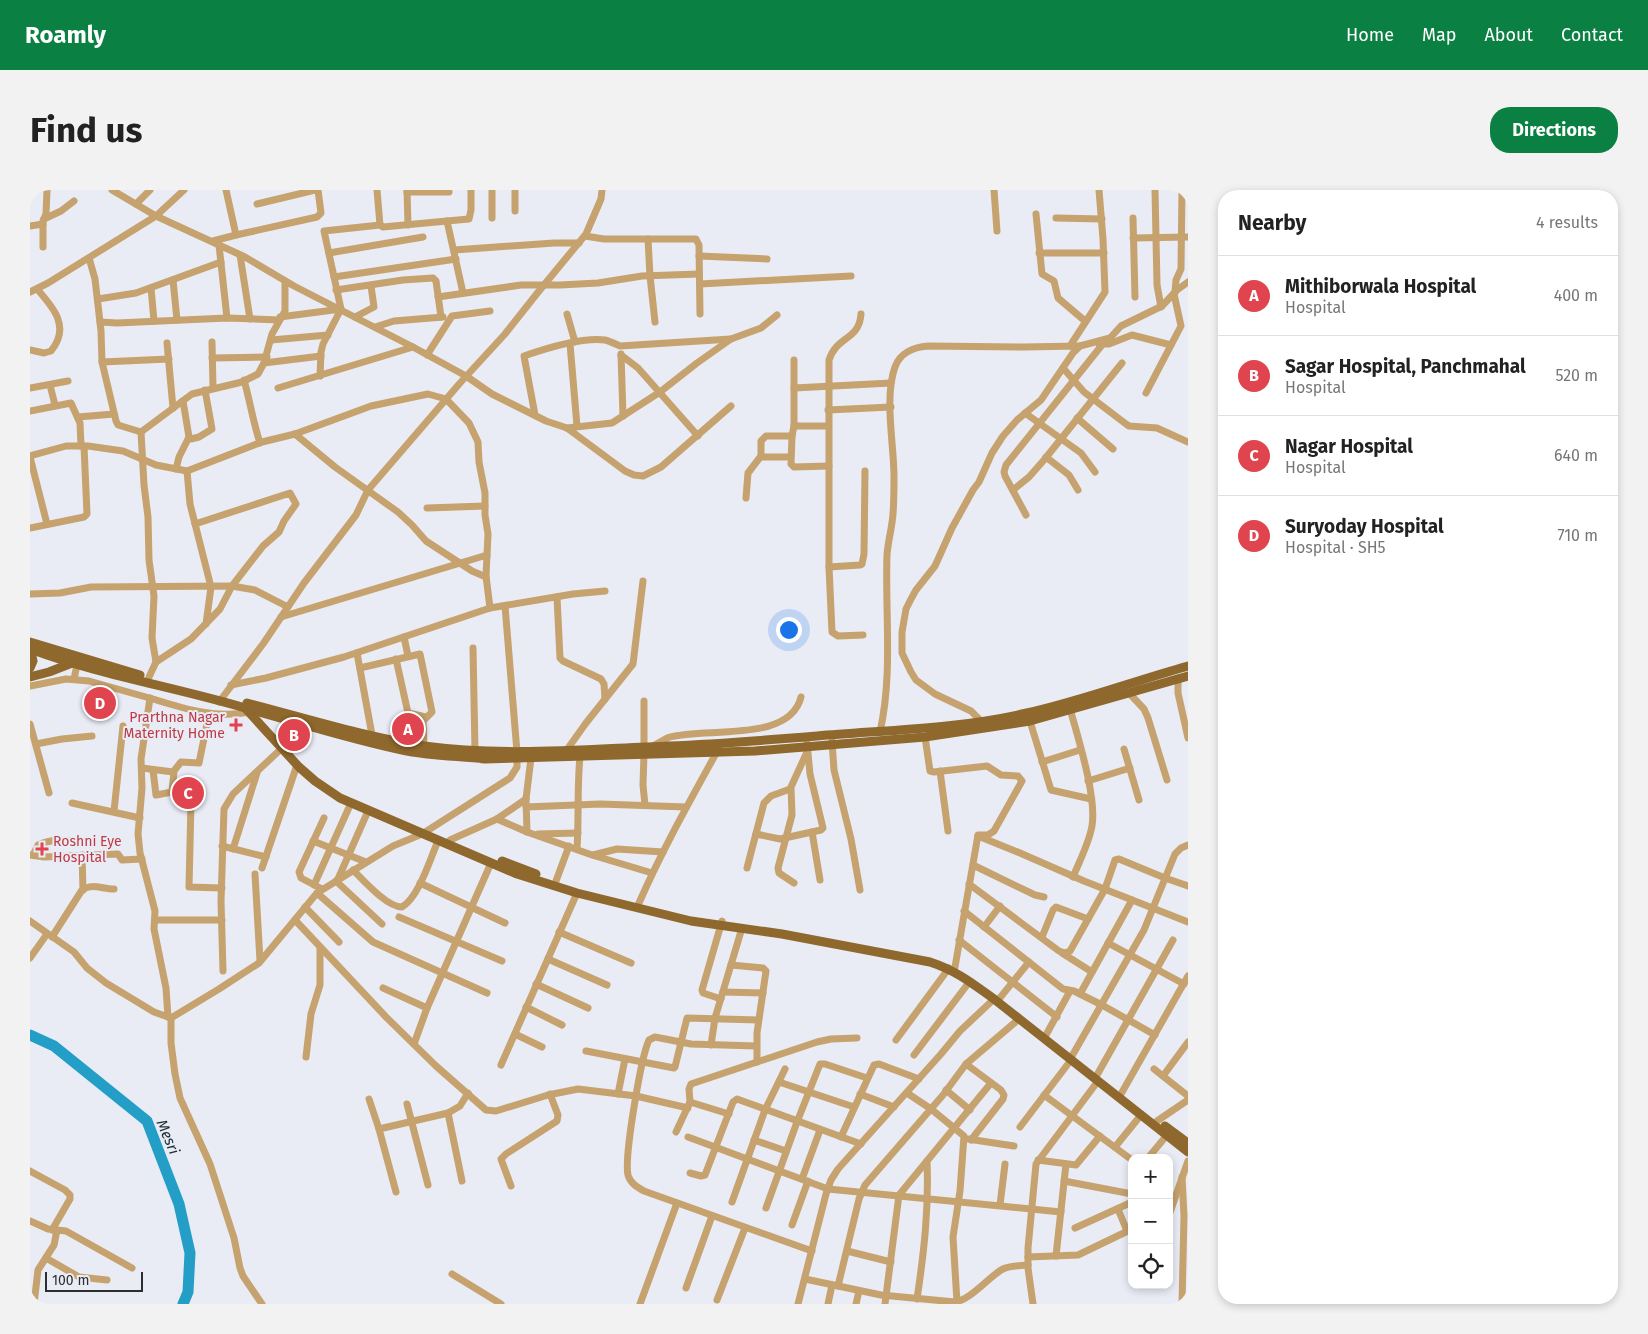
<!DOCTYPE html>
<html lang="en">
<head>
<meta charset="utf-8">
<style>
  body { margin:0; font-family:"Fira Sans",sans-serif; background:#f2f2f2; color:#222 }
  .controls { position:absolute; right:15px; bottom:15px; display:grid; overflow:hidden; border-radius:10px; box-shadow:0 2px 8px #0003 }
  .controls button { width:45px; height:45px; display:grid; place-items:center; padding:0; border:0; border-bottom:1px solid #e0e0e0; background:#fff; color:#222; font:25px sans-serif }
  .scale { position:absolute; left:15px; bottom:12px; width:98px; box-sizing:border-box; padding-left:5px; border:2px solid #2d2e31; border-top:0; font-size:14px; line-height:18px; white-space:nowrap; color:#2d2e31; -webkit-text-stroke:4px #e9ebf5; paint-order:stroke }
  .you { position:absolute; left:758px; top:439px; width:18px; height:18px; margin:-12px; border:4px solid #fff; border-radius:50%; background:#1a73e8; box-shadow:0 0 0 8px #1a73e833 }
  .badge { display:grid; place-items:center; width:32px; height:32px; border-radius:50%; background:#0b8043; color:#fff; font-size:16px; font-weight:700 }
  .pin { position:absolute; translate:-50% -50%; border:2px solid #fff; box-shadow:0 1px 5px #0006 }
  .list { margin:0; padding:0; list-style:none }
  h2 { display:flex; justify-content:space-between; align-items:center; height:65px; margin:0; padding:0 20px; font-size:21px }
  h2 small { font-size:16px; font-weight:400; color:#767676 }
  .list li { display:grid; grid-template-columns:32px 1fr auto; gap:15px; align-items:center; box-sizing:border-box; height:80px; padding:0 20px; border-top:1px solid #e0e0e0 }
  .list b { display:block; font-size:19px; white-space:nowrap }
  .list p { margin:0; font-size:16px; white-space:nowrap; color:#767676 }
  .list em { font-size:16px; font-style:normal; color:#767676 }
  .icon { flex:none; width:28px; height:28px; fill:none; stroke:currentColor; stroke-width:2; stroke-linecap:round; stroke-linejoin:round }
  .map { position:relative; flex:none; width:1158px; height:1114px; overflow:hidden; border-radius:20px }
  header { display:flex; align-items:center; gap:30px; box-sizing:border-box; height:70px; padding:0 25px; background:#0b8043; color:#fff }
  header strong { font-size:24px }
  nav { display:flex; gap:28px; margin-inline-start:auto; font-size:18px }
  .intro { display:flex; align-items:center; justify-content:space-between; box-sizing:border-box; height:120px; padding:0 30px }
  h1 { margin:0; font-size:35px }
  .button { padding:12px 22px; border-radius:20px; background:#0b8043; color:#fff; font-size:18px; font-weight:700 }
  main { display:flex; gap:30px; padding:0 30px }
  aside { flex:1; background:#fff; border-radius:20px; box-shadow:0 2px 8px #0003 }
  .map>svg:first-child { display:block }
</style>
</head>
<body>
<header>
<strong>Roamly</strong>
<nav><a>Home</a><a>Map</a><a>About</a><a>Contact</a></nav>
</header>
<div class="intro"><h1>Find us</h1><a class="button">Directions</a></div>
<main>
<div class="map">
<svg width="1158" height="1114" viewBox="0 0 1158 1114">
  <rect width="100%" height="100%" fill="#e9ebf5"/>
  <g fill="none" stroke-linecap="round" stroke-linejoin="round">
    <polyline stroke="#239ec7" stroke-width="11" points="0,845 24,856 117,931 149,1014 160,1063 158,1102 153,1114"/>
    <g stroke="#c5a26e" stroke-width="7">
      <polyline points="82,0 126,26 215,67 264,96 383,157 436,186 462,204 516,231 537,238 595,281 604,285 613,286 631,277 701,216"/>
      <polyline points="196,0 206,45"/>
      <polyline points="347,0 350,35 353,37 417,31"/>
      <polyline points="377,0 378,35"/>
      <polyline points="462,0 462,28"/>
      <polyline points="485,0 485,21"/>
      <polyline points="964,0 967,41"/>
      <polyline points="1125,0 1127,95 1131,117"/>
      <polyline points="377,2 419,2"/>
      <polyline points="106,14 120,0"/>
      <polyline points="227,14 285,0"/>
      <polyline points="1006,24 1012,84 1024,91 1028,108 1055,131"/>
      <polyline points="1026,28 1072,29"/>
      <polyline points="1103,28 1105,107"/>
      <polyline points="14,29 31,21 44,11"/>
      <polyline points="0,36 13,34"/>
      <polyline points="555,46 574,49 666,49 669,55 670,124"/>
      <polyline points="1103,48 1158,47"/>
      <polyline points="618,49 620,86 625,132"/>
      <polyline points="183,51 206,45 287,27 291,23 288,0"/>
      <polyline points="189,55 197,128"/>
      <polyline points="13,57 13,31 16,24 17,0"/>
      <polyline points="424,60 524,53 549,53"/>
      <polyline points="299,63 393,47"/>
      <polyline points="1009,63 1074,63"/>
      <polyline points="210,65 220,129"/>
      <polyline points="669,66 737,69"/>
      <polyline points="59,68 65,89 71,141 72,172 86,231 88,235 111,242"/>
      <polyline points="304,87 426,69"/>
      <polyline points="143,90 147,130"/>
      <polyline points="670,94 821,86"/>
      <polyline points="121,98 124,131"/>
      <polyline points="306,100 373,90 403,88 406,91 411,127"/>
      <polyline points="0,102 18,93 126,26 154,0"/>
      <polyline points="1145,102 1146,90 1151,79 1152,0"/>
      <polyline points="433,103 417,31 439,29 441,20 441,0"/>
      <polyline points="408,107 491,95 530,95 568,93 612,86 669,84"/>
      <polyline points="68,109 106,103 191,72"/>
      <polyline points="537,124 545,152"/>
      <path d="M831 124C829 151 807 145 799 170V377L802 442 808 446 833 445"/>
      <polyline points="250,127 311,119"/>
      <polyline points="325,127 344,117 341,96"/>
      <polyline points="70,132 87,133 197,128 249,130"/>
      <polyline points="345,137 364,131 413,127"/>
      <polyline points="241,150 298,145"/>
      <polyline points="182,152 183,198"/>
      <polyline points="137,153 143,218"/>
      <polyline points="540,154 547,236"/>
      <polyline points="1069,154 1079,154 1102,145 1141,155"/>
      <polyline points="1040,156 1075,102 1073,49 1069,0"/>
      <path d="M0 160 14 163 21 161C41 137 23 117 7 99"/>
      <polyline points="591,164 593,226"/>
      <polyline points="397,165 422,126 460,121"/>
      <polyline points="591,165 608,178 668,246"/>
      <polyline points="182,168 237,167"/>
      <polyline points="764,170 764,236 762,246 761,274 764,277 799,276"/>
      <polyline points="72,172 139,169"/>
      <polyline points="234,173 291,166"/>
      <polyline points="1033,178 1054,202 1096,234 1099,236 1127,238 1158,252"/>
      <polyline points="290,186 291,162 293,154 311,119 294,41 350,35"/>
      <path d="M214 190C220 211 223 232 230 253"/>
      <polyline points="20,195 25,215"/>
      <polyline points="0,198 38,191"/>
      <polyline points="248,198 383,157"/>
      <polyline points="764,198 861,193"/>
      <polyline points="1116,203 1151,136 1144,104"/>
      <polyline points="153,211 159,247 161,249 169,247 182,239 175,200"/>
      <polyline points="798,220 861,217"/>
      <polyline points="0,221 41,213 50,233 51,256"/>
      <polyline points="995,223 1051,263 1065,282"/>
      <path d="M505 225 494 166C517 158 551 147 575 150 580 151 585 154 590 156L701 149"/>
      <polyline points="48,227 84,224"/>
      <polyline points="1047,228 1083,259"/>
      <polyline points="764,236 798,236"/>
      <polyline points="537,238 582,233 630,202 667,173 701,149 731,138 747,125"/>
      <polyline points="265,244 305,277 368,322 382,335 396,351 442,381 456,387"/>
      <polyline points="0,266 36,256 58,256 93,261 126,275 157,281 232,252 265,244 341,216 398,204 416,209 439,233 448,252 449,272 455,303 455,325 458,344 456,386 460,418"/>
      <polyline points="0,267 17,334"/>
      <polyline points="760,267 732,267 731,265 731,251 736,246 762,246"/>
      <polyline points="1016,267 1039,285 1048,300"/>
      <polyline points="146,279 149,267 159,247"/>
      <polyline points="157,281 160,314 181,397 176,434"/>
      <polyline points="983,300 999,287 1014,270 1092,173"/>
      <polyline points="716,308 718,283 731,266"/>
      <polyline points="397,318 455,316"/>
      <polyline points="996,325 975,286 974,282 976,275 1072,155"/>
      <polyline points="0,338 54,327 57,324 54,256"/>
      <polyline points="799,377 830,375 832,374 834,364 835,281"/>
      <polyline points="0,404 30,403 61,397 202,396 225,400 258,417"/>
      <polyline points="527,407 530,468 533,471 571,489 574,494 575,509"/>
      <polyline points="251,427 457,365"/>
      <polyline points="374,447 378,466"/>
      <polyline points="443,458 445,561"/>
      <polyline points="327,463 342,545"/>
      <polyline points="366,469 378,523 396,527"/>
      <polyline points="126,472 122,448 124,406 119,370 118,327 114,295 111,242 162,204 212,192 228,184 234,173 242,144 255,121 255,91"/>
      <polyline points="330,478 390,464 402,522 393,531 394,556"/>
      <polyline points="119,487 126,472 161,449 190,419 202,396 233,356 249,342 254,331 266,314 260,303 165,334"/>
      <polyline points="1148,488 1148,503 1158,548"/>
      <polyline points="44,489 47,475"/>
      <polyline points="201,495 236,488 314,467 460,418 543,404 575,401"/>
      <path d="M0 496 36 489 59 491C81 497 102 503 123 509 155 519 186 529 219 522"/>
      <polyline points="1099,503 1114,519 1118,528 1137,590"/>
      <polyline points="120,508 111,569 112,598 108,644 110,663 125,721 124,739 136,798 138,827"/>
      <polyline points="189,512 233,454 274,393 326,325 338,300 430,193 475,144 509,101 556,44 571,9 572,0"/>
      <path d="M1039 515C1047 545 1067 606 1062 636 1059 653 1050 670 1043 687"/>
      <polyline points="999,528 1021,600 1061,609"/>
      <polyline points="951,531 941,521 905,504 886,490 881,482 872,463 872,442 876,419 881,409 886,400 905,376 922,338 943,300 949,292 962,263 973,246 987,230 1011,210 1043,163 1050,156 1080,148 1091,136 1132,116 1147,100 1158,92"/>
      <polyline points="0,534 19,603"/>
      <path d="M850 542C863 484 855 424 857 365 858 351 862 338 863 324 864 311 864 299 864 286 864 255 854 207 865 177 870 163 884 157 898 156L994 157 1050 156"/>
      <polyline points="895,547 900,581 904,582 957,576 971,585 988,586 992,591 964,641 958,645 948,645 925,777"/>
      <polyline points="802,551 804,580 821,649 830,700"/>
      <polyline points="6,554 32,549 62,546"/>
      <path d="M623 556C629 553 634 549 640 547 676 537 760 553 771 507"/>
      <polyline points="614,557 614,511"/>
      <polyline points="1094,559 1109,610"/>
      <polyline points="536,561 556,533 603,474 613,391"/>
      <polyline points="614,564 613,595 615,615"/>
      <polyline points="1012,572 1050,560"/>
      <polyline points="112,578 143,582 151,572 169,573 179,524"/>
      <polyline points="123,580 126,605 142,602 144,581"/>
      <polyline points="910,581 918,641"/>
      <polyline points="1058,591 1100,578"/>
      <polyline points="161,612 159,697 192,698"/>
      <polyline points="42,613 110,628"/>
      <polyline points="496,617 570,614 656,617"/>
      <polyline points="84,621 93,536"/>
      <polyline points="467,629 497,642 562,665 622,683"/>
      <polyline points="497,642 496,609 501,568"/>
      <polyline points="782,642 790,690"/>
      <polyline points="508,644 548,643"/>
      <polyline points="726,644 750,649 791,640 793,638 780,584 777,553"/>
      <polyline points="948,646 990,663 1054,691 1158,732"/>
      <polyline points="420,650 467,629 496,609"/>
      <polyline points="283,651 336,672"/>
      <polyline points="192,656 236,667"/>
      <polyline points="203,659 227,583"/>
      <path d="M547 659C549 628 547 597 550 566"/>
      <polyline points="0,665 14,667 88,664 92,670 112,669"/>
      <path d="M3 665 8 655C25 647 41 651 59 652"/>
      <polyline points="52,665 53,700"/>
      <polyline points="563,665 587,659 633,662"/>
      <polyline points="943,675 1005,705 1014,707"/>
      <polyline points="232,678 267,575"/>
      <polyline points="717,678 734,613 741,606 760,599"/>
      <path d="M323 680C334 691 357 717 372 717 389 707 400 669 408 651"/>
      <polyline points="225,684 230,771"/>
      <polyline points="308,689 338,621"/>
      <polyline points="306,691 352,734"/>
      <polyline points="526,691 539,656"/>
      <polyline points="390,693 475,733"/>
      <polyline points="764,693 749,683 748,678 762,625 761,597 777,562"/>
      <polyline points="939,694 1029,761 1035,763 1040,761 1044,754 1075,699 1085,670 1089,669 1135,688 1158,696"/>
      <polyline points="284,695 321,613"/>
      <polyline points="292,699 271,688 269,682 294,628"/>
      <polyline points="287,703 343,752 457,803"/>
      <path d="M609 713C632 660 661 609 689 558"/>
      <polyline points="275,717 309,752"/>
      <polyline points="934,721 1033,799 1044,801 1072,815 1125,845"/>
      <polyline points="369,727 472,771"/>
      <polyline points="125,730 192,730"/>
      <polyline points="265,730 356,827 406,876 456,920 466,921 518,905 548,899 606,906 658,918"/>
      <polyline points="0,731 44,762 57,778 76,793 124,822 141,828 189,799 229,773 287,703 363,656 392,644 480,588 487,577 487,562 475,416"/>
      <polyline points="954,737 970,716"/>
      <polyline points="529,742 601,773"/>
      <path d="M22 747 52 700C62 693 72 699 84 699"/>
      <polyline points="1012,747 1023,720 1026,717 1058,729"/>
      <polyline points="929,750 1027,827"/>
      <polyline points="1078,753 1154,794"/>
      <polyline points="1032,763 1062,782"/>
      <polyline points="0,768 17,744"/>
      <polyline points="518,769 577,795"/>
      <polyline points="701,775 733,778 736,781 727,843 727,872"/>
      <polyline points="193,781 191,711 194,619 203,604 252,558"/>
      <polyline points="506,794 558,818"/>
      <polyline points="353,798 397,818"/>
      <polyline points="693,802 733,803"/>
      <polyline points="1050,804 1102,710"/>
      <polyline points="691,809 673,803 672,800 692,731"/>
      <polyline points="969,809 999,772"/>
      <polyline points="496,817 532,835"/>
      <polyline points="141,828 141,853 145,884 150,908 180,974 204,1048 210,1078 213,1086 232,1114"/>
      <polyline points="485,844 512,857"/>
      <polyline points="1016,845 1040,801"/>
      <polyline points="866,850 919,778"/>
      <polyline points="384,854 397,818 461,673"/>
      <polyline points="681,855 685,828 712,738"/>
      <path d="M726 856 661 854 625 847 619 850C611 867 594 967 598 985 600 993 607 997 614 1001L782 1061"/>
      <polyline points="556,861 644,878 645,877 657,828 728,830"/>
      <polyline points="884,865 940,791"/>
      <polyline points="1042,866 1114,740 1145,664 1151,658 1158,655"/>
      <polyline points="276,867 281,824 290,795 290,758"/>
      <polyline points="936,874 971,900 974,905 973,909 941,950"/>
      <polyline points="471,875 547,703"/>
      <polyline points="1124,879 1158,906"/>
      <polyline points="1067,885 1143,750"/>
      <polyline points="1133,886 1158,852"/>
      <polyline points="749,892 824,917"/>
      <polyline points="916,900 940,920"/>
      <polyline points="877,903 901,919 934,946 930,1001 923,1047 927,1112"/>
      <polyline points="588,904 595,869"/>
      <polyline points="830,904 864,917"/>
      <polyline points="1091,904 1158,786"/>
      <polyline points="1014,905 1102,970"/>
      <polyline points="339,909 349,939 366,1002"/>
      <polyline points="660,912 699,924"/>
      <polyline points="377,914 398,995"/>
      <polyline points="418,923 432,991"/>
      <polyline points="1127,931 1158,910"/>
      <polyline points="990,937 1041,870"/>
      <polyline points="349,939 418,923 430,916 438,903"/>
      <polyline points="646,942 660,912 659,899 661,894 787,852 801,849 827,848"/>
      <polyline points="658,947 798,999 1031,1022"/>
      <polyline points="811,947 844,875 849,874 889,889"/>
      <polyline points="938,949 984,956"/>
      <polyline points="724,950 756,961"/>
      <polyline points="1085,957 1111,925"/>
      <polyline points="1118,968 1137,945"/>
      <polyline points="1008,970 1046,975 1070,946"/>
      <polyline points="0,981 35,1000 40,1005 40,1009 22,1040"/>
      <polyline points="660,983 671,986 675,985 703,912 707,909 831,954"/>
      <polyline points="772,989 790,940"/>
      <polyline points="1034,991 1102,1004"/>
      <polyline points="481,996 471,969 476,964 527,931 528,925 520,904"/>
      <polyline points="702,1012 735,920 755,879"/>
      <polyline points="970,1015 975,974"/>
      <polyline points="736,1018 767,932 790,874 795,874 837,888"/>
      <polyline points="1088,1019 1097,1041"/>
      <polyline points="1139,1025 1158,971"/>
      <polyline points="0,1031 18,1039 36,1041 102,1078"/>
      <polyline points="762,1035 778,991"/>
      <polyline points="1045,1038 1102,1012"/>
      <polyline points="817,1061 861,1072"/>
      <polyline points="1026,1066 1036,974"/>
      <polyline points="998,1067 1048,1065 1102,1039"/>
      <polyline points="16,1068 49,1087 77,1090"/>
      <polyline points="422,1084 471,1114"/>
      <path d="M775 1089 851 1105 925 1112C940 1110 957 1089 971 1080 979 1075 989 1076 998 1075"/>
      <polyline points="808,1096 829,1009 835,995 913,905 936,874 989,829"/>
      <polyline points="656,1098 682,1026"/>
      <path d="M887 1109C894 1062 899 1018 897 971"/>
      <polyline points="687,1110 715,1038"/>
      <polyline points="4,1114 8,1080 24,1055 27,1040"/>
      <polyline points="610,1114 647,1013"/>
      <polyline points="768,1114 796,1004 801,990 808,979 911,864 930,841 964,809"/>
      <polyline points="798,1114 802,1095"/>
      <polyline points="826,1114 829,1101"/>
      <polyline points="855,1114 869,1005 961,893"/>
      <polyline points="1003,1114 998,1078 998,1058 1006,974 1068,891"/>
      <polyline points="1152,1114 1154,1026 1152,987"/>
    </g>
    <g stroke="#8e682c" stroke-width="9">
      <polyline points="0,452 110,485"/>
      <polyline points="0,457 3,471 0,478"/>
      <path d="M0 459C70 485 144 497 215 518 267 532 319 549 372 560 400 566 428 566 455 569L725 561 895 547 1000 531 1158 486"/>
      <polyline points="0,487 19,482 42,473"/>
      <path d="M217 513C275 528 335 547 394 556 476 567 557 559 639 556 688 554 738 550 787 546 857 540 928 539 997 523 1051 511 1104 491 1158 476"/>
      <path d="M216 519 269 577 285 591 310 608 487 684 547 703 661 731 752 744 900 772C927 781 942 793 964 809L1158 962"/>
      <polyline points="472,671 506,684"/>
      <polyline points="1135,936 1158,953"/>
    </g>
  </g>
  <g fill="#e0444e" stroke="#e9ebf5" stroke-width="2">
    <path d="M203.5 527.5h5v5h5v5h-5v5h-5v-5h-5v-5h5z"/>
    <path d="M9.5 651.5h5v5h5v5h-5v5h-5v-5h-5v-5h5z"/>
  </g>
  <g text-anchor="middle" stroke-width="4" stroke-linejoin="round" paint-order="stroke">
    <g font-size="14" fill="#be3a42" stroke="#e9ebf5" text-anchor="end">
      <text x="195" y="532">Prarthna Nagar<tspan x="195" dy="16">Maternity Home</tspan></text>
      <text x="23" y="656" text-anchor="start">Roshni Eye<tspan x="23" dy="16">Hospital</tspan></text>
    </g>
    <g font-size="15" font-style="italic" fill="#1a2e36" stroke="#e9ebf5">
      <text transform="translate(138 947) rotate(67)" y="5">Mesri</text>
    </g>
  </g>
</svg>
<div class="controls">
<button>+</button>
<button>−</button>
<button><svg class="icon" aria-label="locate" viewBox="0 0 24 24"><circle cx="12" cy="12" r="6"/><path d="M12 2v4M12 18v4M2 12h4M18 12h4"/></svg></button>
</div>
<div class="scale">100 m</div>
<div class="you"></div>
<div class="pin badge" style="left:378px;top:539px;background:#e0444e">A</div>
<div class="pin badge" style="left:264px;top:545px;background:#e0444e">B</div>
<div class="pin badge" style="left:158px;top:603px;background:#e0444e">C</div>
<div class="pin badge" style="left:70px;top:513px;background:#e0444e">D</div>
</div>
<aside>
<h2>Nearby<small>4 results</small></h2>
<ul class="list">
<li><span class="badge" style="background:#e0444e">A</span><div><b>Mithiborwala Hospital</b><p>Hospital</p></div><em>400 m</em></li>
<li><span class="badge" style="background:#e0444e">B</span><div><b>Sagar Hospital, Panchmahal</b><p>Hospital</p></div><em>520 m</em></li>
<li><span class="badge" style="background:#e0444e">C</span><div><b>Nagar Hospital</b><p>Hospital</p></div><em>640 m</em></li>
<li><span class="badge" style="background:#e0444e">D</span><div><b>Suryoday Hospital</b><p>Hospital · SH5</p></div><em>710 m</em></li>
</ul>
</aside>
</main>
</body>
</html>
